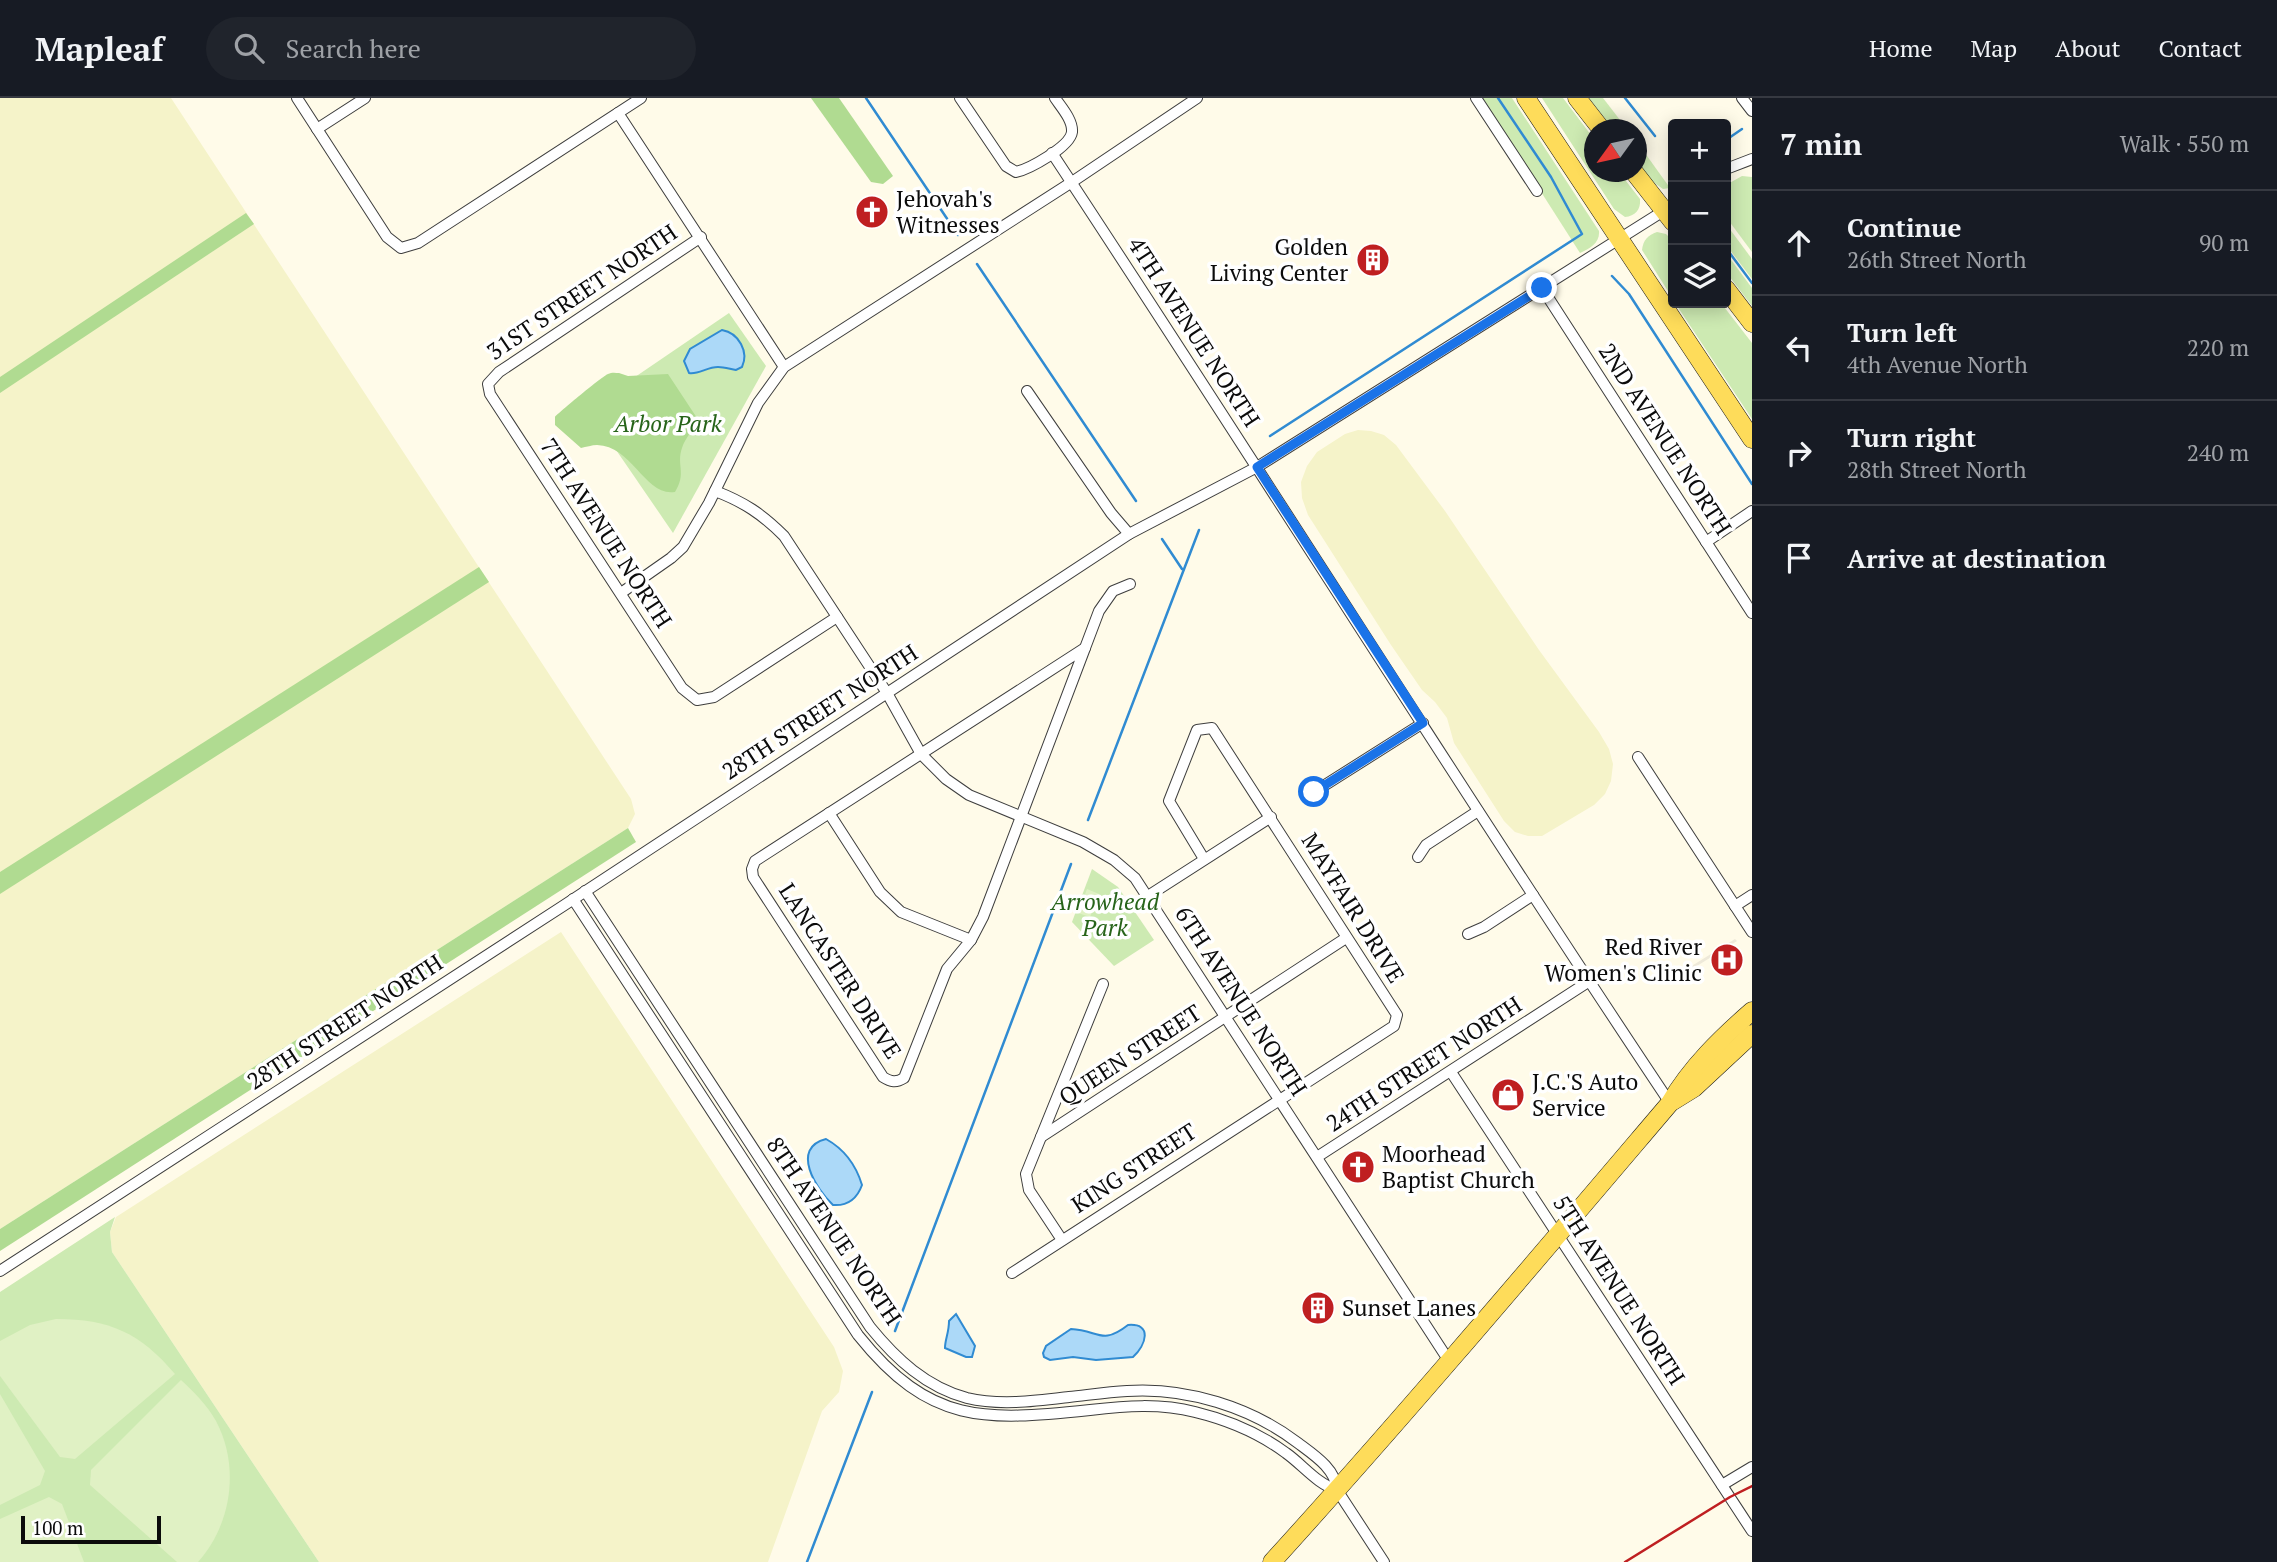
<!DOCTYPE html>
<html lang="en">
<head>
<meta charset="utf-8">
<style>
  body { margin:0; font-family:"PT Serif",serif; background:#20242c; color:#f1f3f6 }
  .controls { position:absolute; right:21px; top:21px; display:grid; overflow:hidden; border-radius:7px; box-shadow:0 4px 18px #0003 }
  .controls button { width:63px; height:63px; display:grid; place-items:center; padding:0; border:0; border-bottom:2px solid #363941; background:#171b24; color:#f1f3f6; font:35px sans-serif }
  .compass { position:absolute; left:1584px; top:21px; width:63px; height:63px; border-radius:50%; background:#171b24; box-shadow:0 4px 18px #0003; rotate:237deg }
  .scale { position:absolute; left:21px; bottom:18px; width:140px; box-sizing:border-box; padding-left:7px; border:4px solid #0b0b0b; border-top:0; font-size:19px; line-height:24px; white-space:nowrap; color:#0b0b0b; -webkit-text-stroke:5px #fff; paint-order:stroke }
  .stop { position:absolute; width:21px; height:21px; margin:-16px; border:5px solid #1a73e8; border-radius:50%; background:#fff }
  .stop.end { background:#1a73e8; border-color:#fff; box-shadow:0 2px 7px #0008 }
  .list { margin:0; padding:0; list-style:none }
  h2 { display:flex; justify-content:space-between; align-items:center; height:91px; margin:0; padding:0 28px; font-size:30px }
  h2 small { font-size:23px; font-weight:400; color:#9ea1a6 }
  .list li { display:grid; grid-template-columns:46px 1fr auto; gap:21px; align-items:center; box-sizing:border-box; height:105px; padding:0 28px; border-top:2px solid #363941 }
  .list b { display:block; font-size:26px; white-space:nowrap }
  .list p { margin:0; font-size:23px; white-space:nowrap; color:#9ea1a6 }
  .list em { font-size:23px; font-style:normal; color:#9ea1a6 }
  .icon { flex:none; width:38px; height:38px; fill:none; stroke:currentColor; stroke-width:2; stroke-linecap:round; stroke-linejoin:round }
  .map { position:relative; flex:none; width:1752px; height:1464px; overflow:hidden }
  header { display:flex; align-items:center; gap:42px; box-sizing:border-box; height:98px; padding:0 35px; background:#171b24; border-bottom:2px solid #363941 }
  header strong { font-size:33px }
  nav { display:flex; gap:38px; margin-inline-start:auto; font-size:24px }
  .search { width:490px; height:63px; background:#20242c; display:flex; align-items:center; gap:18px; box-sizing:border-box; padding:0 24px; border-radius:38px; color:#9ea1a6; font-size:26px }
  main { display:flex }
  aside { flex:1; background:#171b24 }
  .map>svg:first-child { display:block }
</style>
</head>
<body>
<header>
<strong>Mapleaf</strong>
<div class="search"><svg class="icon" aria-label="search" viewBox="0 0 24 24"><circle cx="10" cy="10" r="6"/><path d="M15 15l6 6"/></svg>Search here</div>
<nav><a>Home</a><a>Map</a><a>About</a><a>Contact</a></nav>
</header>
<main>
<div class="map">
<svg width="1752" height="1464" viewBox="0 0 1752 1464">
  <rect width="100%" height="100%" fill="#fffbe9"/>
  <g fill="#f5f3c9">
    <polygon points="0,0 171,0 631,701 635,716 628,730 0,1131"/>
    <polygon points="1358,332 1371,333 1384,337 1396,347 1445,413 1539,552 1599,634 1609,651 1613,666 1611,683 1605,696 1594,707 1542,738 1528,738 1515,734 1504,723 1454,645 1447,620 1435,604 1422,592 1391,547 1308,417 1302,400 1301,384 1307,368 1317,354 1345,336"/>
    <polygon points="561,834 834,1249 843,1273 839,1294 822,1313 768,1464 319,1464 112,1154 110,1134 116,1119"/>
  </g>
  <g fill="#cdeab2">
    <path d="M1481 0H1512L1599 133C1600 145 1590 150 1580 155Z"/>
    <path d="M1542 0H1563L1594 41V74H1619L1640 101C1641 112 1635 118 1625 119L1614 111Z"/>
    <polygon points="1589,0 1603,0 1627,31 1613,31"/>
    <path d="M1637 44 1670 90 1663 91C1643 78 1636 67 1637 44Z"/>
    <polygon points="1742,78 1752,79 1752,154 1726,119 1726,87"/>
    <polygon points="1726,126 1752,161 1752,181 1727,148"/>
    <path d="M1657 134 1666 136 1673 143V201L1642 152C1643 142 1648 137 1657 134Z"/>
    <polygon points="1726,155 1752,190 1752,208 1726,174"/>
    <polygon points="1675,205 1721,205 1752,245 1752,321"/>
    <polygon points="729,215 766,268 673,435 588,311"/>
    <polygon points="1092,771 1118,789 1154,842 1114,868 1072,824"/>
    <polygon points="115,1119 110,1134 112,1154 319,1464 0,1464 0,1194"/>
  </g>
  <g fill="#b0db91">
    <polygon points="811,0 839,0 893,78 883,86 871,84"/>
    <polygon points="246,115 254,126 0,295 0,279"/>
    <path d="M619 275 628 278 668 276 697 320C694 332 685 340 682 350 676 367 687 375 675 394 645 399 633 348 597 347 592 347 586 349 581 350L555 327V319C558 315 604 277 608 276 612 274 616 275 619 275Z"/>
    <polygon points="479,469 489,484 0,796 0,774"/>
    <polygon points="628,730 636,744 0,1153 0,1131"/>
  </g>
  <g fill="#e0f1c4">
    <polygon points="1087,791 1099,796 1090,819 1078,815"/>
    <path d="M56 1221C110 1221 140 1235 175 1276L75 1361 60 1359 0 1278V1243L30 1227Z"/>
    <path d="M181 1282C194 1294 207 1307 216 1323 240 1368 232 1426 198 1464H177L90 1387 91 1372Z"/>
    <polygon points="0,1296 45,1373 40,1387 0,1407"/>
    <polygon points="49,1399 62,1406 84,1464 0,1464 0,1421"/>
  </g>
  <polygon fill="#eee9d9" points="1735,841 1737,843 1676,881 1674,879"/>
  <g fill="#acd9f8" stroke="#308bd2" stroke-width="2">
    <path d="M722 232C739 235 749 254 742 269L736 272C730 271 724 269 718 269 707 269 698 277 689 275L684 263 690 251Z"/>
    <path d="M826 1041C844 1051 856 1067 862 1087 857 1101 847 1108 833 1107 816 1091 790 1050 826 1041Z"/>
    <path d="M956 1216 975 1248 972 1259H966L945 1250C945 1241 949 1235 949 1223Z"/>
    <path d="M1128 1227C1153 1225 1146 1247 1133 1259L1096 1262 1073 1259 1050 1262 1044 1259 1043 1255 1046 1248 1071 1231C1099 1232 1101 1248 1128 1227Z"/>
  </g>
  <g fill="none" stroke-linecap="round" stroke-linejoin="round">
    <g stroke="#308bd2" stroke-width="2.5">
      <polyline points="866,0 958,137"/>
      <polyline points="1625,0 1655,38"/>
      <polyline points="1726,42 1742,31"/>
      <polyline points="1726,150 1752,185"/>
      <polyline points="977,166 1136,403"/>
      <polyline points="1612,178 1629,196 1752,386"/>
      <polyline points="1270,338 1582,136 1551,79 1498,0"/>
      <polyline points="1162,441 1182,471"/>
      <polyline points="1088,722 1199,432"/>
      <polyline points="895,1233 1071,766"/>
      <polyline points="807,1464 872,1294"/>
    </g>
    <defs>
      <g id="minor">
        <polyline points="297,0 387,139 401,150 418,145 641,0"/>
        <path d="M960 0 1006 68 1016 74C1029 71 1070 49 1072 34 1073 22 1061 9 1055 0"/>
        <polyline points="1476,0 1537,93"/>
        <polyline points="1742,0 1752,13"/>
        <polyline points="618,15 784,269"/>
        <polyline points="317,31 365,0"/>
        <path d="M1052 55C1260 370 1460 691 1670 1005"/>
        <polyline points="1726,71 1752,61"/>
        <polyline points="701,139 499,274 488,286 490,296 682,590 697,602 714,599 837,519"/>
        <polyline points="1542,190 1752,515"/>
        <polyline points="1027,293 1111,415 1129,436"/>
        <path d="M715 393C744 404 762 416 784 438L887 595 921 656 946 681 969 697 1083 744 1114 762 1135 780 1449 1263"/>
        <polyline points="1706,444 1752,413"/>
        <polyline points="621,495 671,460 683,449 709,405 758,305 784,269 1072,84 1197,0"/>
        <path d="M1085 550 983 819 971 842 947 871 904 980C896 985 891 984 883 979L753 779 752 771 755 763Z"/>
        <polyline points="1085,550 1099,513 1113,493 1130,486"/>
        <polyline points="1638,659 1752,834"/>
        <polyline points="1314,694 1423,625"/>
        <polyline points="829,715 880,794 901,814 971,842"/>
        <polyline points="1418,759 1426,747 1478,713"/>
        <path d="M585 793 870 1229C896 1261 926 1289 967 1300 1000 1308 1036 1303 1069 1299 1088 1297 1108 1294 1127 1293 1186 1289 1251 1309 1298 1345 1314 1357 1336 1371 1337 1392L1384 1464"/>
        <polyline points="1148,798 1271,719"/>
        <path d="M573 801 858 1237C930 1327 984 1323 1090 1312 1125 1308 1160 1305 1195 1314 1228 1322 1259 1335 1286 1355 1303 1367 1317 1386 1337 1392"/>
        <polyline points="1735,808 1752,797"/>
        <polyline points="1468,836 1484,829 1533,797"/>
        <polyline points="1451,974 1752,1433"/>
        <polyline points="1041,1039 1346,840"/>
        <polyline points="1317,1059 1588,884"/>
        <polyline points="1062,1142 1029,1092 1026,1076 1103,886"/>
        <polyline points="0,1173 563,808 1129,436 1257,369 1673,107"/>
        <polyline points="1012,1175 1394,928 1397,917 1212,630 1197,632 1169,703 1204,761"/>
        <polyline points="1722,1387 1752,1369"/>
      </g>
      <g id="primary">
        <polyline points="1526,0 1752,341"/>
        <polyline points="1577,0 1602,32"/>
        <polyline points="1634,74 1673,124"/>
        <polyline points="1726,191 1752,225"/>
        <polyline points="1673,1003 1694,990 1752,936"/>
        <path d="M1272 1464C1408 1314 1539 1159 1670 1005 1691 969 1721 940 1752 913"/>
      </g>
    </defs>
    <use href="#minor" stroke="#3e3e3e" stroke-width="12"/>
    <use href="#primary" stroke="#1c1c1c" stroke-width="19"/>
    <use href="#minor" stroke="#fff" stroke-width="10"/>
    <use href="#primary" stroke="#fedc5a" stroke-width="18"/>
    <polyline stroke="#bf1f21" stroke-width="2.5" points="1625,1464 1730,1399 1752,1388"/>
  </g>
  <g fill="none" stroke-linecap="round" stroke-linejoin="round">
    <polyline stroke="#1a73e8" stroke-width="9" points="1314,694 1423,625 1257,369 1542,190"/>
  </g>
  <defs>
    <symbol id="church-disc" viewBox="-11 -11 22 22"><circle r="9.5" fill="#bf1f21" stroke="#fff"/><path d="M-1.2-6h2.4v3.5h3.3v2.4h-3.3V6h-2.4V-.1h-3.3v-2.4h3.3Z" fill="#fff"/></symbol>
    <symbol id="building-disc" viewBox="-11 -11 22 22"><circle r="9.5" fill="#bf1f21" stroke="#fff"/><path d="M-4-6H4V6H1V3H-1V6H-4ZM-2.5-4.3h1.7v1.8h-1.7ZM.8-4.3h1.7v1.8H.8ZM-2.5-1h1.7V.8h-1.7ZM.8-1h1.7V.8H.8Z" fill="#fff"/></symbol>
    <symbol id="hospital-disc" viewBox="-11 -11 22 22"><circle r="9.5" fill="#bf1f21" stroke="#fff"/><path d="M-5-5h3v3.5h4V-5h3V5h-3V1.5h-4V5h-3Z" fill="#fff"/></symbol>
    <symbol id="shop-disc" viewBox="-11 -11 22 22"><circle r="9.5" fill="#bf1f21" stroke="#fff"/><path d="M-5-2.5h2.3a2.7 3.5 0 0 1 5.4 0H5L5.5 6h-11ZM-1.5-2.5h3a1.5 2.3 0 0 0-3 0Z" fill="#fff"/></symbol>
  </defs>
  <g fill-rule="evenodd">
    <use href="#church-disc" x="853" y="95" width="38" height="38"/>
    <use href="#building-disc" x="1354" y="143" width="38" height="38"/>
    <use href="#hospital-disc" x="1708" y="843" width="38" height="38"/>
    <use href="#shop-disc" x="1489" y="978" width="38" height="38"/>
    <use href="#church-disc" x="1339" y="1050" width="38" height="38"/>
    <use href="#building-disc" x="1299" y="1191" width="38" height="38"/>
  </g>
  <g text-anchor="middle" stroke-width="7" stroke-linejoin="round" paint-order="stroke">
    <g font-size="23" fill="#0b0b0b" stroke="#fff" text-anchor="start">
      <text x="896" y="109">Jehovah's<tspan x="896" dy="26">Witnesses</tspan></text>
      <text x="1348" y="157" text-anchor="end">Golden<tspan x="1348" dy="26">Living Center</tspan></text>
      <text x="1702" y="857" text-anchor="end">Red River<tspan x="1702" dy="26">Women's Clinic</tspan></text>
      <text x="1532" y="992">J.C.'S Auto<tspan x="1532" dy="26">Service</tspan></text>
      <text x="1382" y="1064">Moorhead<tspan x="1382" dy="26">Baptist Church</tspan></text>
      <text x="1342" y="1218">Sunset Lanes</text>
    </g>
    <g font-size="23" fill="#0b0b0b" stroke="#fff">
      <text transform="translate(582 194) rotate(-34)" y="8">31ST STREET NORTH</text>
      <text transform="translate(1194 234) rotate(57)" y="8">4TH AVENUE NORTH</text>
      <text transform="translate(1665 341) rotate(57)" y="8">2ND AVENUE NORTH</text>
      <text transform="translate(606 435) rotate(57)" y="8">7TH AVENUE NORTH</text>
      <text transform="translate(820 614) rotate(-33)" y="8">28TH STREET NORTH</text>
      <text transform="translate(1353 810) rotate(58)" y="8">MAYFAIR DRIVE</text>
      <text transform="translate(840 873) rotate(57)" y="8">LANCASTER DRIVE</text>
      <text transform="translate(1241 903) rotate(57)" y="8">6TH AVENUE NORTH</text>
      <text transform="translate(345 924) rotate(-33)" y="8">28TH STREET NORTH</text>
      <text transform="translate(1130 957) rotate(-33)" y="8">QUEEN STREET</text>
      <text transform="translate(1424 966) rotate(-33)" y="8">24TH STREET NORTH</text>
      <text transform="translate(1134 1070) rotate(-33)" y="8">KING STREET</text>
      <text transform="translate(834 1133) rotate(56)" y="8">8TH AVENUE NORTH</text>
      <text transform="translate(1619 1192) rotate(57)" y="8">5TH AVENUE NORTH</text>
    </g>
    <g font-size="23" font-style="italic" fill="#27641a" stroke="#fff">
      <text x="668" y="334">Arbor Park</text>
      <text x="1105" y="812">Arrowhead<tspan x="1105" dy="26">Park</tspan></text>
    </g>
  </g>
</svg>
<div class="controls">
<button>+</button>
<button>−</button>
<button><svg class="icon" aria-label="layers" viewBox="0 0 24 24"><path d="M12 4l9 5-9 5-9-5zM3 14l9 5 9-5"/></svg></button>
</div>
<svg class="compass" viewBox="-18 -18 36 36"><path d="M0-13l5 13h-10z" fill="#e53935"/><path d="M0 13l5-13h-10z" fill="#9ea1a6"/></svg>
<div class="scale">100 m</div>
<div class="stop" style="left:1314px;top:694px"></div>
<div class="stop end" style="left:1542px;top:190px"></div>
</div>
<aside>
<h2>7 min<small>Walk · 550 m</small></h2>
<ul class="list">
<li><svg class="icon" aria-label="ahead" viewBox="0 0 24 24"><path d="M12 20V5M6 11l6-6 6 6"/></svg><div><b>Continue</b><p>26th Street North</p></div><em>90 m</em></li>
<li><svg class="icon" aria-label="left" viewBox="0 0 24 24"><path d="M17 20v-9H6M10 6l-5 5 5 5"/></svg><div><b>Turn left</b><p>4th Avenue North</p></div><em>220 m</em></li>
<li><svg class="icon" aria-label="right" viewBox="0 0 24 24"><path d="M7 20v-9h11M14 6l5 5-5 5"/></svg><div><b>Turn right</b><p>28th Street North</p></div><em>240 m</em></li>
<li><svg class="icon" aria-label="arrive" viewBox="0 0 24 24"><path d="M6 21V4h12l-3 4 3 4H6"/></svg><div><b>Arrive at destination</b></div></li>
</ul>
</aside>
</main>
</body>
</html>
